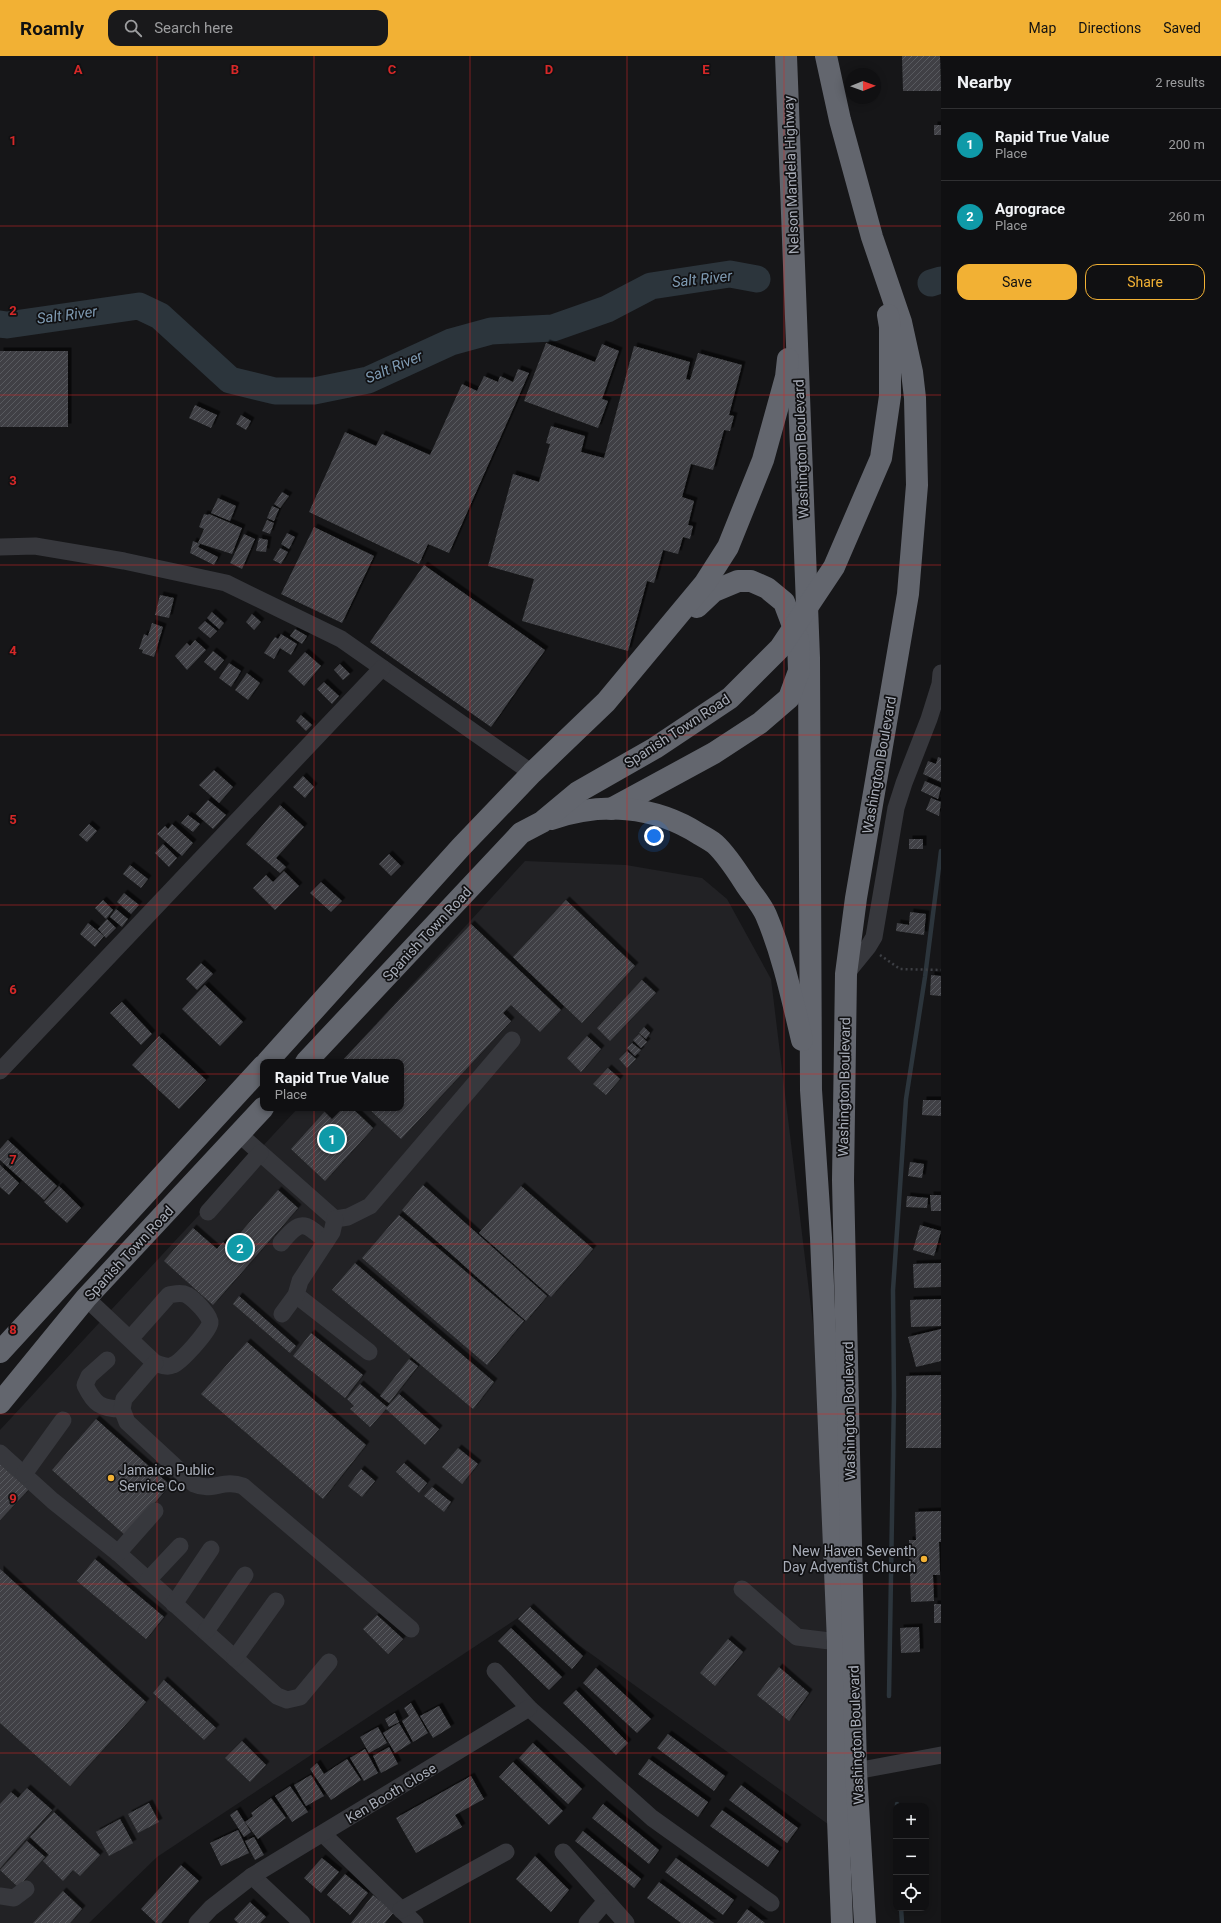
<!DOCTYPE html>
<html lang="en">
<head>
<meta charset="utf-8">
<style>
  body { margin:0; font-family:Roboto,sans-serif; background:#19191b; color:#f1f3f6 }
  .controls { position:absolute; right:12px; bottom:12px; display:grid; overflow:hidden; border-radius:8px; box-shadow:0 2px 10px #0003 }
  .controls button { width:36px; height:36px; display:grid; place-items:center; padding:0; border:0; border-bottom:1px solid #303032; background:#101012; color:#f1f3f6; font:20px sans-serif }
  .compass { position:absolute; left:845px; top:12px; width:36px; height:36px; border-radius:50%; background:#101012; box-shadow:0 2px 10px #0003; rotate:89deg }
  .you { position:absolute; left:654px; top:780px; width:14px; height:14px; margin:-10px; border:3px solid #fff; border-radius:50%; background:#1a73e8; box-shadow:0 0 0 6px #1a73e833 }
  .badge { display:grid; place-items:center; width:26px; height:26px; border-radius:50%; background:#f2b134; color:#fff; font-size:13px; font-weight:700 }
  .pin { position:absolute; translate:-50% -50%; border:2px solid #fff; box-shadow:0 1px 4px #0006 }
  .popup { position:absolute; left:260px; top:1003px; width:144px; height:52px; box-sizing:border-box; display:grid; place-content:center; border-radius:8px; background:#101012; filter:drop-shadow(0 1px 3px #0005); font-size:13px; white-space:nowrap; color:#9c9d9f }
  .popup b { font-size:15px; color:#f1f3f6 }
  .popup::after { content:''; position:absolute; left:50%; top:100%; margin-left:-8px; border:8px solid transparent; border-top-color:#101012 }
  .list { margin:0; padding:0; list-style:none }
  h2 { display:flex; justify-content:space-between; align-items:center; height:52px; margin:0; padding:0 16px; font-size:17px }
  h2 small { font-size:13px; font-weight:400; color:#9c9d9f }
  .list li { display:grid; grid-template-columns:26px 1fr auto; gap:12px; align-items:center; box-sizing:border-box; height:72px; padding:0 16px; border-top:1px solid #303032 }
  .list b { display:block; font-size:15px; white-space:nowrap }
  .list p { margin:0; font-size:13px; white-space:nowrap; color:#9c9d9f }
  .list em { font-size:13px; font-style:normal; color:#9c9d9f }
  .actions { display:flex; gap:8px; padding:12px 16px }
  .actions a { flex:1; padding:9px 0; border:1px solid #f2b134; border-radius:12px; text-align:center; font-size:14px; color:#f2b134 }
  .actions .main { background:#f2b134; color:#111 }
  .icon { flex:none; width:22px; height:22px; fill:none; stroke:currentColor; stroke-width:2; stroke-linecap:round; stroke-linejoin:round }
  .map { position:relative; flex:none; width:941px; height:1867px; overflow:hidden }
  header { display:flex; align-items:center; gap:24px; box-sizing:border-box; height:56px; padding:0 20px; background:#f2b134; color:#111 }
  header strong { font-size:19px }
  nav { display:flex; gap:22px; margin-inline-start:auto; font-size:14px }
  .search { width:280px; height:36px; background:#19191b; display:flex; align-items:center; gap:10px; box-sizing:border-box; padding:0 14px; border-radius:12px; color:#9c9d9f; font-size:15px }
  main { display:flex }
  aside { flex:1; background:#101012 }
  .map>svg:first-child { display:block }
</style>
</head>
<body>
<header>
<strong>Roamly</strong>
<div class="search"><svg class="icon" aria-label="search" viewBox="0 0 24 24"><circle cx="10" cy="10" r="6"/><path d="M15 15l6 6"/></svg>Search here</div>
<nav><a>Map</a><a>Directions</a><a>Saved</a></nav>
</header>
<main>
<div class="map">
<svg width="941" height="1867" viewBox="0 0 941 1867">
  <defs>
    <pattern id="building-hatch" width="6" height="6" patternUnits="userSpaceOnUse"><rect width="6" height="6" fill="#404145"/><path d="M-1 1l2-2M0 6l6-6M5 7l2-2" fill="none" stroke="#595a5e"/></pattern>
    <filter id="shadow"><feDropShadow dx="3.5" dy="-3.5" stdDeviation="0" flood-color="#0009"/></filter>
  </defs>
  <rect width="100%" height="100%" fill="#161618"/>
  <polygon fill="#222225" points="525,805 626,809 702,822 727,843 771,923 828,1391 832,1771 530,1554 157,1801 89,1867 0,1867 0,1374 298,1052 401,1052 401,1006 341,1006"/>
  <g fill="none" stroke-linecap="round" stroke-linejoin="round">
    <g stroke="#2c353c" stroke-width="4.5">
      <polyline points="889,1640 894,1339 893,1234 906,1043 925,921 941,795"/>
      <polyline points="897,1748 897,1750"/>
      <polyline points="901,1852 902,1867"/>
    </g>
    <g stroke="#2c353c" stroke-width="27">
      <polyline points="931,227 941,224"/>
      <polyline points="0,268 7,269 139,250 160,260 230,324 275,335 314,335 368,324 451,286 491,275 553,272 607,253 651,230 730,218 757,223"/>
    </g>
  </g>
  <g fill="url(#building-hatch)" filter="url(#shadow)">
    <polygon points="902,0 940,0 941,35 903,35"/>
    <rect x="934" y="69" width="7" height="10"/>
    <polygon points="546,287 595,306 602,288 619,295 602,343 608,345 598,372 524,345"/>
    <polygon points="634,290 690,306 686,323 690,324 698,297 742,309 729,359 734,360 730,375 724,374 713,414 691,408 682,441 694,445 688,469 693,470 690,483 683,481 678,498 663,494 654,527 647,525 628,595 522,565 534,523 488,510 513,418 539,426 550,388 546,387 551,370 585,380 581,396 604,402"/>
    <rect x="0" y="295" width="68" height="76"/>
    <polygon points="518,313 529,317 449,497 428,488 419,508 309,456 345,376 376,390 382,378 430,399 462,328 477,335 484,320 498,326 500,320 513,326"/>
    <polygon points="195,349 217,359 211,372 189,362"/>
    <polygon points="241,359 251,365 246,374 236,368"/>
    <polygon points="282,436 289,440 280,452 274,448"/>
    <polygon points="218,442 236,450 230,465 211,457"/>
    <polygon points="272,450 279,453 274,465 267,462"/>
    <polygon points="204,458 208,459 209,458 242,472 232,498 198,487 204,473 199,471"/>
    <polygon points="267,464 274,467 270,478 262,475"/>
    <polygon points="314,471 374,500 342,567 281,538"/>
    <polygon points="287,477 295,481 289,493 281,488"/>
    <polygon points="244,478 255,483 242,513 230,507"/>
    <polygon points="259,482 268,484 266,496 256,495"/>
    <polygon points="193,485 200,488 198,491 218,501 214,509 190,497"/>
    <polygon points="280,492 288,496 281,508 273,504"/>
    <polygon points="424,509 545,594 491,671 370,586"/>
    <polygon points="160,539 174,542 169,562 155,559"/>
    <polygon points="212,556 224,567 219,573 207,562"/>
    <polygon points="252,558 261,566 254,574 246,566"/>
    <polygon points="205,565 217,575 210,582 198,572"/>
    <polygon points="152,567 163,571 154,601 142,597 143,594 139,593 144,578 148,580"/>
    <polygon points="295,573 307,580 302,588 290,580"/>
    <polygon points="281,578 297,588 291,599 280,592 274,603 264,597 275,581 278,583"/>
    <polygon points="195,584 206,594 187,614 175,600 187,587 190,590"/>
    <polygon points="213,595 224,604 215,615 204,606"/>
    <polygon points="305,596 321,610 304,630 288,615"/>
    <polygon points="229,607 241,615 231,631 219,622"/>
    <polygon points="340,608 350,618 343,624 334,614"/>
    <polygon points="247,617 260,627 248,644 235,634"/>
    <polygon points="324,626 339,640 332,648 317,633"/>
    <polygon points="301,659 312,669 306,675 296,665"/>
    <polygon points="938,701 941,702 941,726 923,718 928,705 936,708"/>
    <polygon points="214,714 233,731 219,747 199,729"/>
    <polygon points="303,720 314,731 305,742 293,731"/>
    <polygon points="925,725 941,732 938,743 921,735"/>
    <polygon points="931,742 941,746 939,760 926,754"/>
    <polygon points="208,744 226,759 213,773 196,758"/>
    <polygon points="280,749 304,771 276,802 286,811 280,817 246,788"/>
    <polygon points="188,759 200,768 193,776 181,767"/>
    <polygon points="89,768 97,775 87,786 79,779"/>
    <polygon points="172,768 193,787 182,800 157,778 165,770 168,773"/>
    <rect x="909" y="783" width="14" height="10"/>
    <polygon points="163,788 177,802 169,811 155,797"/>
    <polygon points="389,798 401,810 391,820 379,808"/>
    <polygon points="130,809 148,823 141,832 123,818"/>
    <polygon points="284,815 299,830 275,854 253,832 266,819 273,826"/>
    <polygon points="321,826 342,845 331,856 310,837"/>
    <polygon points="124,837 139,849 131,858 117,846"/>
    <polygon points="103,844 113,854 106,863 95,852"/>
    <polygon points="566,844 635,910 582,967 513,901"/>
    <polygon points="116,853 128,863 122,871 110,861"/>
    <polygon points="910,856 926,858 924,879 896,875 897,867 909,869"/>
    <polygon points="107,863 116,872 106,882 98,873"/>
    <polygon points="88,867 104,880 95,891 80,878"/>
    <polygon points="471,868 561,954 540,976 511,949 503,957 511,965 401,1083 368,1052 401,1052 401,1006 341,1006"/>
    <polygon points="201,907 213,918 197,934 186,923"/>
    <polygon points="931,919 941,920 941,940 930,939"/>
    <polygon points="642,924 656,937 610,985 597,972"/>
    <polygon points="205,929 243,966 220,990 182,953"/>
    <polygon points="122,946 152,978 141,989 110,957"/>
    <polygon points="644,971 650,977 646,983 639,977"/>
    <polygon points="639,978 647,986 641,992 633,984"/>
    <polygon points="159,980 206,1024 179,1053 132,1009"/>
    <polygon points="587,980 601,993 581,1016 567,1002"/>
    <polygon points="632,987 641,994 635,1000 627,992"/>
    <polygon points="627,995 636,1003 627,1012 619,1003"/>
    <polygon points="608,1012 620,1023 606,1039 593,1028"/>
    <polygon points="923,1044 941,1044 941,1060 922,1059"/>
    <polygon points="328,1052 352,1052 373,1072 325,1125 291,1093"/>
    <polygon points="8,1084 57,1130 44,1144 0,1104 0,1093"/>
    <polygon points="910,1106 924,1108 922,1122 908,1120"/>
    <polygon points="0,1109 19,1127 9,1139 0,1131"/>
    <polygon points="423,1129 547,1240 526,1265 402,1154"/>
    <polygon points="59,1130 81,1152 67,1167 44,1146"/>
    <polygon points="521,1130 593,1193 551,1241 479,1177"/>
    <polygon points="278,1134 298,1152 213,1249 164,1205 193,1172 217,1193 223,1186 228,1191"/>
    <polygon points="930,1139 941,1139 941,1155 931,1155"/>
    <polygon points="907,1140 928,1142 927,1152 906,1151"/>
    <polygon points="399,1159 524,1265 487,1309 362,1202"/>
    <polygon points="920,1169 941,1175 934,1200 913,1194"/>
    <polygon points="355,1207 494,1326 473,1353 332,1234"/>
    <polygon points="941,1207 941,1231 914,1232 913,1208"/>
    <polygon points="239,1240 296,1290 290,1297 233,1248"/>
    <polygon points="941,1243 941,1270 911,1271 910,1244"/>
    <polygon points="941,1273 941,1305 916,1311 908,1281"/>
    <polygon points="311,1277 363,1319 345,1342 293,1300"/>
    <polygon points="247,1286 366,1389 323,1443 201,1338"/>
    <polygon points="409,1303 418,1310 389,1347 380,1340"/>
    <polygon points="941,1319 941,1392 906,1392 906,1320"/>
    <polygon points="360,1328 387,1351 399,1338 439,1373 425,1389 386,1353 370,1371 350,1353 354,1350 347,1343"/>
    <polygon points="96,1363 170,1429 126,1480 52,1414"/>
    <polygon points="458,1392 478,1408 462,1428 442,1411"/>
    <polygon points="0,1403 30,1432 0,1464"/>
    <polygon points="404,1407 427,1427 419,1437 396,1416"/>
    <polygon points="361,1413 375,1425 362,1441 348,1430"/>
    <polygon points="432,1431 451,1446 444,1456 424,1440"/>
    <polygon points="941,1455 941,1486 939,1486 940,1519 933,1519 934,1545 911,1546 909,1484 916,1484 915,1456"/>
    <polygon points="95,1503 164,1561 146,1583 77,1525"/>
    <polygon points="0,1513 146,1646 70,1730 0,1667"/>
    <rect x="934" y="1548" width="7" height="19"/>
    <polygon points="530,1551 583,1600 572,1613 518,1563"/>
    <polygon points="377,1559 403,1583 388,1598 363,1573"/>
    <polygon points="919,1571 920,1596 901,1597 900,1572"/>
    <polygon points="511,1572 562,1621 549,1634 498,1585"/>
    <polygon points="728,1583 743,1596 715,1630 700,1617"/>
    <polygon points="779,1611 809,1637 789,1665 757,1639"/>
    <polygon points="596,1612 651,1663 637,1677 583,1627"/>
    <polygon points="164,1624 216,1672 204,1684 153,1637"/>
    <polygon points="576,1634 628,1687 616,1699 563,1647"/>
    <polygon points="411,1647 428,1677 413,1686 402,1665 409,1660 404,1652"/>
    <polygon points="439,1650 451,1671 433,1682 420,1660"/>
    <polygon points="395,1657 399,1666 389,1671 385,1663"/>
    <polygon points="399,1667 411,1687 395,1697 383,1677"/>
    <polygon points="378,1671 387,1687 369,1697 360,1681"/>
    <polygon points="668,1678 725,1720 714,1735 657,1692"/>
    <polygon points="242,1685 266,1709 250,1726 225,1702"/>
    <polygon points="533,1687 582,1733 568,1748 519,1702"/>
    <polygon points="389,1691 398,1708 381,1717 373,1700"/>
    <polygon points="365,1693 378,1717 364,1725 350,1702"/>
    <polygon points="347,1703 361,1724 331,1744 310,1713 317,1707 324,1718"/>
    <polygon points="649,1703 708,1746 698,1761 638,1718"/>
    <polygon points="513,1706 563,1755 549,1769 499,1721"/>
    <polygon points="311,1719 324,1740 306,1750 294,1729"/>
    <polygon points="471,1720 484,1743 455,1759 462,1771 416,1797 396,1762"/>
    <polygon points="741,1729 798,1772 787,1787 729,1744"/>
    <polygon points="290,1730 308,1756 292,1766 275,1740"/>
    <polygon points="27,1732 52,1754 0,1812 0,1748 11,1736 18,1742"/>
    <polygon points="271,1742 286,1762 258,1783 245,1766 253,1760 251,1757"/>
    <polygon points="149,1747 159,1766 138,1777 128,1758"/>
    <polygon points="603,1748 659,1794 649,1808 592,1762"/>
    <polygon points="237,1754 251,1776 244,1781 230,1759"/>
    <polygon points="722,1754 779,1795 768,1811 710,1770"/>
    <polygon points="54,1756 100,1799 80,1820 73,1814 63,1825 43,1805 49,1799 30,1781"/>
    <polygon points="120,1763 133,1787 109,1800 96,1776"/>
    <polygon points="238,1774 249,1797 221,1810 210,1787"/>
    <polygon points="583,1775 641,1823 634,1832 575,1785"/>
    <polygon points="254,1781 264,1799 255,1804 245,1785"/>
    <polygon points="27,1785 45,1801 18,1831 0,1814"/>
    <polygon points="535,1800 569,1834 551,1856 516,1823"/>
    <polygon points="322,1802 339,1816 321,1837 304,1822"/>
    <polygon points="676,1802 734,1844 723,1859 665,1816"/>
    <polygon points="181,1809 199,1825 161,1867 156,1867 141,1853"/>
    <polygon points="345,1818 368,1837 350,1859 327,1839"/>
    <polygon points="659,1826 714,1867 681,1867 647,1842"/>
    <polygon points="63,1835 82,1853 70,1867 33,1867"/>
    <polygon points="373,1839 394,1856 385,1867 351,1867"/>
    <polygon points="250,1846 266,1861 260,1867 238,1867 234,1863"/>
    <polygon points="747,1853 765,1867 737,1867"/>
  </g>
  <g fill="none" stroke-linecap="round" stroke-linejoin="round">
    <polyline stroke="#3d3f44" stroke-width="2.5" stroke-dasharray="2 3" stroke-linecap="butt" points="880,899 900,913 941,914"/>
    <g stroke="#37383d" stroke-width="17">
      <polyline points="0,491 35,490 124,505 226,527 341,583 532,717"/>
      <polyline points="846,918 868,891 874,881 896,752 904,727 929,663 940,628 941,617"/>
      <polyline points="0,1015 382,612"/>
      <polyline points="239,1078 335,1163 348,1161 370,1150 512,984"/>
      <polyline points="208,1156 260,1097"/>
      <path d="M281 1187C301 1163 304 1166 326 1185"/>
      <polyline points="296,1239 369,1296"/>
      <path d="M86 1242 155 1307C162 1309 167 1312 173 1309 181 1306 209 1275 210 1267 211 1260 194 1243 187 1239 181 1236 175 1238 169 1239L130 1283"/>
      <polyline points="282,1258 296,1239 300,1225 332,1176 335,1163"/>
      <path d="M107 1304 89 1320 85 1329C94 1348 101 1353 122 1353"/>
      <path d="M155 1307 124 1343 122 1353 127 1366 194 1428C212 1436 223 1423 243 1430L411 1573"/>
      <polyline points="0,1397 53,1445 118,1497 277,1640 287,1644 300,1641 329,1606"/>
      <polyline points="24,1418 63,1364"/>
      <polyline points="118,1497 155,1455"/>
      <polyline points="148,1524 180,1490"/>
      <polyline points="742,1533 797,1581 838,1586"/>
      <polyline points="174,1548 211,1493"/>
      <polyline points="206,1575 245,1519"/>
      <polyline points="235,1602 276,1545"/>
      <polyline points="495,1615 529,1652 652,1762 771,1847"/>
      <polyline points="856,1715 941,1699"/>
      <polyline points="323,1778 415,1867"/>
      <polyline points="563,1796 626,1867"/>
      <polyline points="252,1820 302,1867"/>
      <polyline points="0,1840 14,1842 26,1833"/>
      <polyline points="401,1854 506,1796"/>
      <polyline points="197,1867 211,1852 252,1820 529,1652"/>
      <polyline points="587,1867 605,1846"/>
    </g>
    <g stroke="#63666e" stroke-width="22">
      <polyline points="786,0 809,602 811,1034 821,1182 838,1586 838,1764 842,1867"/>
      <polyline points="826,0 840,64 872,181 901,266 912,316 915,342 917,429 908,538 856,842 846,918 843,1124 856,1715 865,1867"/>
      <polyline points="611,753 714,697 760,667 789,642 799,615 798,583 784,546 767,532 751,525 738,525 714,535 697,551"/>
      <path d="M551 763C601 746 654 749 699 778 704 781 710 784 715 788 727 799 737 815 746 829 752 838 761 848 766 859 783 899 792 942 802 984"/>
      <polyline points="267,1006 461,791 532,717 606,646 705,527 728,491 763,404 786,321 788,303"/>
      <polyline points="306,1006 521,777 542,766 578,736 655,692 730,642 780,592 834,511 881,402 890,340 890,271 888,259"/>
      <polyline points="0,1296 263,1010"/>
      <polyline points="0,1347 86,1242 263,1052"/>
    </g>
  </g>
  <path fill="none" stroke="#d62828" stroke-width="1" stroke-opacity="0.55" d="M157 0V1867M314 0V1867M470 0V1867M627 0V1867M784 0V1867M0 170H941M0 339H941M0 509H941M0 679H941M0 849H941M0 1018H941M0 1188H941M0 1358H941M0 1528H941M0 1697H941"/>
  <g fill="#f2b134" stroke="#111113" stroke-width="1.5">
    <circle cx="111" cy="1422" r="4"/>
    <circle cx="924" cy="1503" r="4"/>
  </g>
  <g text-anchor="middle" stroke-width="3.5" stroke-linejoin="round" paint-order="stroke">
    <g font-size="14" fill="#a8adb8" stroke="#111113">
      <text transform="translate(791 119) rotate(-92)" y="5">Nelson Mandela Highway</text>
      <text transform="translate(801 393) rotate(-92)" y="5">Washington Boulevard</text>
      <text transform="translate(677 675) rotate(-33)" y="5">Spanish Town Road</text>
      <text transform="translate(879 709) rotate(-80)" y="5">Washington Boulevard</text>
      <text transform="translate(427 878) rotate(-47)" y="5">Spanish Town Road</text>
      <text transform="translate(844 1031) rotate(-89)" y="5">Washington Boulevard</text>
      <text transform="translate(129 1197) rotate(-47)" y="5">Spanish Town Road</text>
      <text transform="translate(849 1355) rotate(-91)" y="5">Washington Boulevard</text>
      <text transform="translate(856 1679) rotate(-92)" y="5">Washington Boulevard</text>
      <text transform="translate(391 1737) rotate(-31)" y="5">Ken Booth Close</text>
    </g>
    <g font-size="14" fill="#a8adb8" stroke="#111113" text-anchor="start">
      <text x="119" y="1419">Jamaica Public<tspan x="119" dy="16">Service Co</tspan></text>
      <text x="916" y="1500" text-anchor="end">New Haven Seventh<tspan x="916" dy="16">Day Adventist Church</tspan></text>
    </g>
    <g font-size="15" font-style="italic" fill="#7f9bb3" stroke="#111113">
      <text transform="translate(702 223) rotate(-6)" y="5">Salt River</text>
      <text transform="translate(67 259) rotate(-7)" y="5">Salt River</text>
      <text transform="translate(394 311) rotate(-23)" y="5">Salt River</text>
    </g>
  </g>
  <g font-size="13" text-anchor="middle" font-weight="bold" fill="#d62828" stroke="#111113" stroke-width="3.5" stroke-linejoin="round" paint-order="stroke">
    <text x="78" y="18">A</text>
    <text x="235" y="18">B</text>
    <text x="392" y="18">C</text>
    <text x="549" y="18">D</text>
    <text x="706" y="18">E</text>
    <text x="13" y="89">1</text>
    <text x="13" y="259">2</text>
    <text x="13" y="429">3</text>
    <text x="13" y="599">4</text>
    <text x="13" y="768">5</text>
    <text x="13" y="938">6</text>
    <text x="13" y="1108">7</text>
    <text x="13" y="1278">8</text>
    <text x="13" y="1447">9</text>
  </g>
</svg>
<div class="controls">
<button>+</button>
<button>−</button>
<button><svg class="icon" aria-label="locate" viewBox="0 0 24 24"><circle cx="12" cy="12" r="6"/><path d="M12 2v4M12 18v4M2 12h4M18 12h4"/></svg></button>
</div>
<svg class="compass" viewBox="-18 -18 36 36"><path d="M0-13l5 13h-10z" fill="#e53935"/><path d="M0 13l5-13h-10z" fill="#9c9d9f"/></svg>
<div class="you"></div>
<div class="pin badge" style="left:332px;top:1083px;background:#0f9aa8">1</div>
<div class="popup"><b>Rapid True Value</b>Place</div>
<div class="pin badge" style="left:240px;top:1192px;background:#0f9aa8">2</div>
</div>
<aside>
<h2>Nearby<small>2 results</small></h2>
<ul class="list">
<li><span class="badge" style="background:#0f9aa8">1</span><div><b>Rapid True Value</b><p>Place</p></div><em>200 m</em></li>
<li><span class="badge" style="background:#0f9aa8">2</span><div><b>Agrograce</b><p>Place</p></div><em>260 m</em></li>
</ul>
<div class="actions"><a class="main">Save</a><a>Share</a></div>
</aside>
</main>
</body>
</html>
